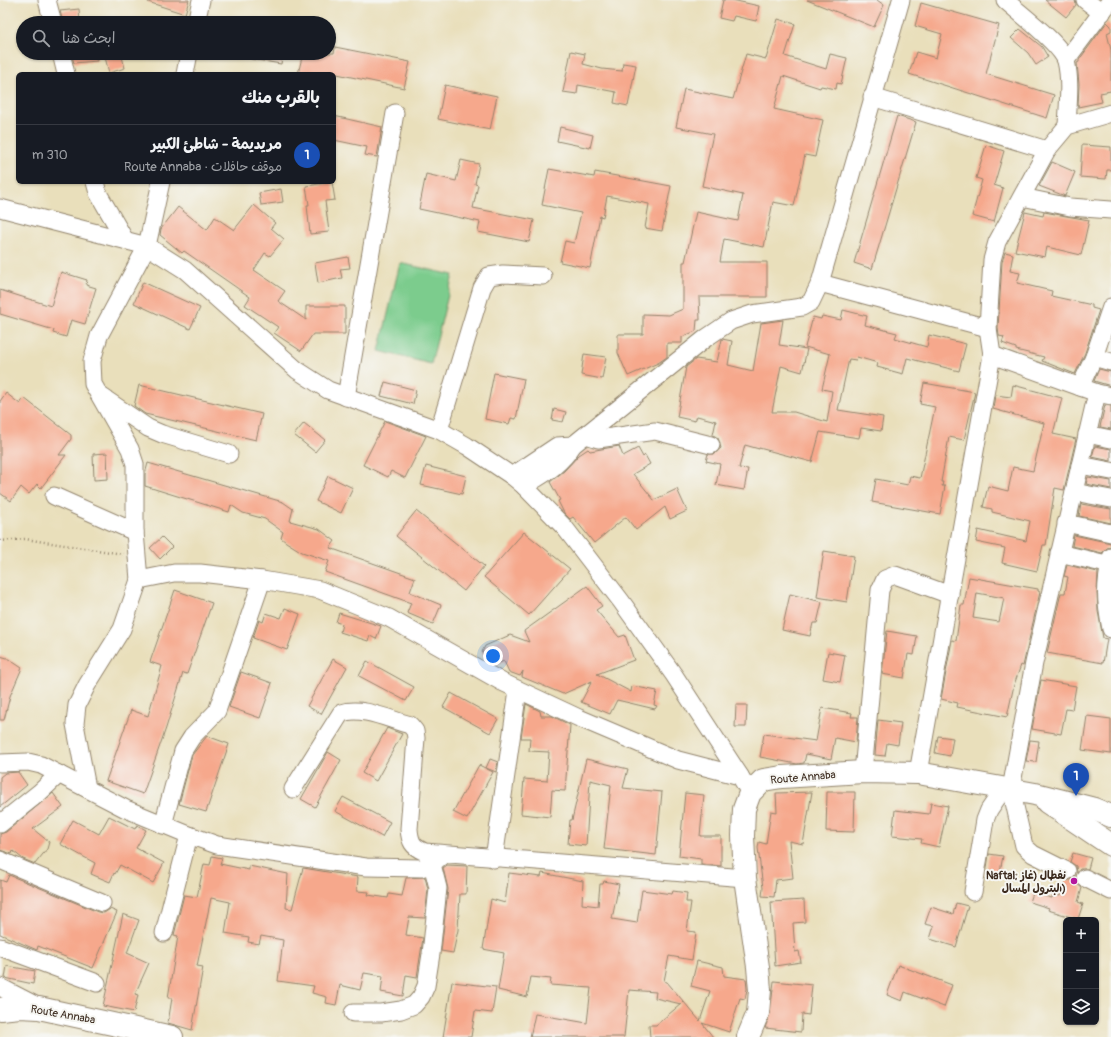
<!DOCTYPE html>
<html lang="ar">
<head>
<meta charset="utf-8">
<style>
  body { margin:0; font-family:Pangolin,"Playpen Sans Arabic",sans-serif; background:#20242c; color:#f1f3f6; direction:rtl }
  .controls { position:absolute; right:12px; bottom:12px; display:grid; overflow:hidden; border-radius:6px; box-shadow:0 1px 3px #0004 }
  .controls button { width:36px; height:36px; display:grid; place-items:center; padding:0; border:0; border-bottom:1px solid #363941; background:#171b24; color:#f1f3f6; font:20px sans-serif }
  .you { position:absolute; left:493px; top:656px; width:14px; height:14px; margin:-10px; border:3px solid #fff; border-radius:50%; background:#1a73e8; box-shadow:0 0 0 6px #1a73e833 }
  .badge { display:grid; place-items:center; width:26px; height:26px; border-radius:50%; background:#d690ce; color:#fff; font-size:13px; font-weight:700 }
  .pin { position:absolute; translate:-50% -33px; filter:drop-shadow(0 1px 2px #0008) }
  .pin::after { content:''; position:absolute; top:21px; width:14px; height:12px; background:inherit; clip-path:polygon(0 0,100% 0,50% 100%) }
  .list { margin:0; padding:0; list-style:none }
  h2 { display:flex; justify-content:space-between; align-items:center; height:52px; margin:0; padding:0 16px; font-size:17px }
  h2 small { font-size:13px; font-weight:400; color:#9ea1a6 }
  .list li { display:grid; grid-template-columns:26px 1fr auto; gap:12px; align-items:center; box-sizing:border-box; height:60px; padding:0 16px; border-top:1px solid #363941 }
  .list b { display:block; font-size:15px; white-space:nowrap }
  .list p { margin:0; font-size:13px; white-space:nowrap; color:#9ea1a6 }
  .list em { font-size:13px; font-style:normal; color:#9ea1a6 }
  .icon { flex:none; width:22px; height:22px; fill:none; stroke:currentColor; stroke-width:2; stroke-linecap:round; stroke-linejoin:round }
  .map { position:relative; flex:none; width:1111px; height:1037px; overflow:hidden; direction:ltr }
  .search { position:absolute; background:#171b24; box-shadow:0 1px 3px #0004; left:16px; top:16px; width:320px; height:44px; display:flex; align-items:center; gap:10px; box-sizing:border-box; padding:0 14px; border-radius:22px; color:#9ea1a6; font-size:15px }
  .panel { position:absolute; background:#171b24; box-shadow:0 1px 3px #0004; left:16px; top:72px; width:320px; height:112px; border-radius:6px; direction:rtl }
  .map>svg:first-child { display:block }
</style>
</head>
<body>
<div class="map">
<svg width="1111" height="1037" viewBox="0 0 1111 1037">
  <rect width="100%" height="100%" fill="#f6f6f2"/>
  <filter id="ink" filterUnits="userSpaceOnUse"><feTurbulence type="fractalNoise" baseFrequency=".025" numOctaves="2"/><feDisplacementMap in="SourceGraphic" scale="8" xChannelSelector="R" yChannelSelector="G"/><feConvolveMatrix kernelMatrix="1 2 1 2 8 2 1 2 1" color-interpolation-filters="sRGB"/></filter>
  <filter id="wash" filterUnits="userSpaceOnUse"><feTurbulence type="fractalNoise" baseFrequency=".012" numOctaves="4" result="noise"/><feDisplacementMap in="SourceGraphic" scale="16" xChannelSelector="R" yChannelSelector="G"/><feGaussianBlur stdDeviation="0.9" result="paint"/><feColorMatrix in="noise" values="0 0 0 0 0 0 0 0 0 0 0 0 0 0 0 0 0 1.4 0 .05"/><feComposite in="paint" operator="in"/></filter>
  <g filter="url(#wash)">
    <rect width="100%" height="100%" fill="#e9dfbb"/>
    <polygon fill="#7ccc8d" stroke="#5c7b56" points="400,263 453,275 431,364 379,351"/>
    <g id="blocks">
      <g fill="#f6a88c" fill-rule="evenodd">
        <polygon points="148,0 189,0 185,14 148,2"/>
        <polygon points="723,0 732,0 759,6 756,21 734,16 732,21 719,18"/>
        <polygon points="807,0 877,0 884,5 874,27"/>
        <polygon points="1045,0 1075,0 1076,5 1066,17"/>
        <polygon points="921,3 999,25 986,74 1054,95 1047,118 909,74 916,52 936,58 942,34 915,26"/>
        <polygon points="79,9 80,23 63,23 60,11"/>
        <polygon points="778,19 795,24 785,56 826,69 830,54 847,58 841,84 837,83 836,89 821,86 820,88 783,76 774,109 823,120 815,157 805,155 794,206 773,202 764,247 724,239 720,262 767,262 767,297 699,297 700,320 697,320 696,331 682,337 682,343 667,343 667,357 658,363 628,376 618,353 618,334 643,334 643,314 669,315 683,309 683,262 685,262 696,212 738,221 743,195 702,186 713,134 676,127 684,89 733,99 746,54 766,59"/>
        <polygon points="1107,22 1111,26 1111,31 1107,33 1111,50 1111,91 1100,93 1102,102 1078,107 1079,84 1077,63 1079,62 1079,60"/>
        <polygon points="1020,29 1042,47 1048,57 1036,65 1028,53 1011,38"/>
        <polygon points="335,47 410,62 404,88 337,74 298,74 303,53 334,53"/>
        <polygon points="571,51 585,54 583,64 602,69 622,71 623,63 636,65 628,106 614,103 616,92 578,85 577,94 563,92"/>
        <polygon points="71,53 96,53 97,61 74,63"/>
        <polygon points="104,53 121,53 125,68 109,73"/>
        <polygon points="251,53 283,53 281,64 251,59"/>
        <polygon points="445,85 497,96 490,130 438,119"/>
        <polygon points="334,116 382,127 377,157 365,155 367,147 334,140"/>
        <polygon points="897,116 916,122 872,269 854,263"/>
        <polygon points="560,127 593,135 590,148 557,141"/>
        <polygon points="986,145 1004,151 994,185 1003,188 994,222 972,216 982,180 976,178"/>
        <polygon points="1082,145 1111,147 1111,170 1107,170 1106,179 1080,177"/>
        <polygon points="461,160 479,164 475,184 478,185 473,208 534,220 529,242 478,232 480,222 419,209 426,174 456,181"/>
        <polygon points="1052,162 1075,172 1065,196 1039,186"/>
        <polygon points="549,169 594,177 595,172 671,186 662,231 645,228 649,204 607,196 603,217 600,216 590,268 560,262 565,241 574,243 581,213 542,205"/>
        <polygon points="332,182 335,200 325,201 329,232 310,234 307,205 309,205 306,186"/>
        <polygon points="281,189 283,202 261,205 259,193"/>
        <polygon points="254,205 275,223 271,228 284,239 270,256 265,253 254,270 285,291 278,301 306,320 306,306 345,306 345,334 313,334 301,351 274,333 278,327 245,305 250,297 184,251 182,253 160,235 161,229 178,207 207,230 215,217 234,230"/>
        <polygon points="1025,212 1043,216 1044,212 1089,220 1081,255 1047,247 1045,257 1015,251"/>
        <polygon points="1005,252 1013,254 1010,271 1020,273 1017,283 1052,291 1051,296 1092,305 1092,308 1099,310 1085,353 1075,374 1042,361 1044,357 1016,350 1016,348 1002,343 1004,337 999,336 998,328 1002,262"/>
        <polygon points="348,257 350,268 340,269 342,278 318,283 315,263"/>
        <polygon points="61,272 87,280 86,285 96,288 85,324 71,320 66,337 53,333 54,330 0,314 0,290 51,306"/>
        <polygon points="143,282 200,308 190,329 134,303"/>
        <polygon points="843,310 867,316 865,325 897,333 895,338 927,347 929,335 966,344 959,371 907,358 903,374 877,367 878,363 857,357 856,360 849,359 838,410 883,417 881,431 861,428 859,438 820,432 812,462 759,448 759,449 745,445 739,468 748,469 744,490 716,485 720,464 706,461 708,454 714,454 721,448 718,438 713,435 716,421 697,416 695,421 677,417 686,367 696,359 717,362 722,339 732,341 728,365 753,371 761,323 783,320 779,345 807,349 802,372 781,366 772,412 794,412 827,422 832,391 822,389 830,354 805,347 813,317 821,319 822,316 841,320"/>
        <polygon points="584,354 606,357 602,379 581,375"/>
        <polygon points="1099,369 1111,372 1111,386 1094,381"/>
        <polygon points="494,373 524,379 516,419 511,418 509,424 485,419"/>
        <polygon points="385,382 416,390 413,404 381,396"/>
        <polygon points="924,383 975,392 964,440 949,437 941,482 943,482 942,486 945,486 940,514 872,502 876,479 908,485 910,476 920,478 935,407 920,404"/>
        <polygon points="139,385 262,414 256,440 145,414 134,406"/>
        <polygon points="1013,385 1062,398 1053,434 1076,439 1064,490 1055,488 1046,545 1043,545 1037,571 1002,563 1005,548 976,542 978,530 1026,541 1030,521 992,512 992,509 983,507 988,486 1008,491 1013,467 1033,471 1044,423 993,409 995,395 1011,397"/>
        <polygon points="6,393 20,404 24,398 71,435 71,439 59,455 66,455 41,488 37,484 29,494 21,487 11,501 0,493 0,401"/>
        <polygon points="1105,405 1111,406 1111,429 1100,427"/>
        <polygon points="554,409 566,412 563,422 552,420"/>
        <polygon points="385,421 426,436 405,478 391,471 388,477 363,465"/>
        <polygon points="304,423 325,440 315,452 294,435"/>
        <polygon points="619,446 623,456 638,448 643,457 645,455 650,464 633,474 654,500 677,489 687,511 670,519 665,507 636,530 626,517 594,543 573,517 570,519 564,513 558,501 560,500 550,482 564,471 579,455 588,449 590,451"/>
        <polygon points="1095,446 1111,449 1111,461 1092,457"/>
        <polygon points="107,453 108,479 94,480 93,454"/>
        <polygon points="148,463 283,502 293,509 290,521 319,529 335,541 330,548 415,578 410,592 441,605 433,624 407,613 411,603 325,572 329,561 302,552 286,542 281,538 283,532 265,519 243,513 231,505 229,512 145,486 145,474"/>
        <polygon points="426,466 466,476 462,494 421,485"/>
        <polygon points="328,476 353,488 341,513 316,501"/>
        <polygon points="1088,477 1111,481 1111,489 1086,484"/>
        <polygon points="1081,504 1111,509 1111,523 1079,516"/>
        <polygon points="416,511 484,566 464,591 396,536"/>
        <polygon points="524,532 570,569 529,615 484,577"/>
        <polygon points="1074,535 1111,543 1111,547 1107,548 1102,553 1072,546"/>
        <polygon points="162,537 172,547 160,559 150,548"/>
        <polygon points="824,551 854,556 847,602 817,597"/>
        <polygon points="1067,565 1098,572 1097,593 1098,611 1103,638 1107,639 1103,663 1047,653 1061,593 1065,593 1068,577 1064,576"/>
        <path d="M969 577 1038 589V591L1040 592 1023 666 1021 665 1014 685 1007 717 957 707 958 703 941 699 952 640 956 641 961 605H964ZM977 593 1004 598 999 622 973 618Z"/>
        <polygon points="587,586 602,606 596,610 619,637 625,635 634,660 597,674 631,692 632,686 657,691 654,705 657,706 655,709 617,700 610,714 581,702 592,681 563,694 522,677 523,671 520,676 509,672 504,661 497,664 496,661 485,657 482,652 485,646 510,635 529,642 524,631"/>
        <polygon points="175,590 212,603 187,674 183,673 166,728 143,794 106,781 131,710 148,716 162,666 150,662"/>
        <polygon points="790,594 822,602 817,623 813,623 810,636 782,630"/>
        <polygon points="285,608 300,614 287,650 253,638 259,620 263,622 266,613 281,618"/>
        <polygon points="339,613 381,626 376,639 370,636 368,641 340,632 342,624 336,622"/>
        <polygon points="887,631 917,636 914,655 908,654 904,678 882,674"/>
        <polygon points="828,652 845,655 840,682 823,679"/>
        <polygon points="0,656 7,658 22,668 10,696 4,720 0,720"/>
        <polygon points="333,659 347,667 321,714 307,706"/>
        <polygon points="367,661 414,687 406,701 359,676"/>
        <polygon points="241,672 272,683 260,718 229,707"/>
        <polygon points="1041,680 1076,686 1072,710 1066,709 1061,734 1032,729"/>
        <polygon points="451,693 498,719 490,733 443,707"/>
        <polygon points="526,704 540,711 541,716 552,716 570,725 565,791 552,790 550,817 521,814 524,779 547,781 549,752 529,751 530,738 521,738"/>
        <polygon points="736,705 747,705 746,727 735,727"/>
        <polygon points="822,708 852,713 851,717 858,717 856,742 835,738 831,759 806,754 804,763 797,764 760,757 764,734 816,741"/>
        <polygon points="1087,716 1111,719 1111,754 1082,750"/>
        <polygon points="878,720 901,723 898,745 887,743 885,756 875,755"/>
        <polygon points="387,728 402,734 376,781 362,773"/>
        <polygon points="207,736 229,744 206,812 179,804 192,755"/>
        <polygon points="938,736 953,738 950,756 935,753"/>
        <polygon points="1030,740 1039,741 1036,762 1026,761"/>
        <polygon points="328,752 341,760 315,807 301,799"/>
        <polygon points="490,759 498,762 496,772 486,768"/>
        <polygon points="586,759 628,769 623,788 662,792 656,855 604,849 611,785 590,780 586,846 568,844 570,820 572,820"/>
        <polygon points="479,765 493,772 467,819 453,812"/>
        <polygon points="18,772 27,785 0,807 0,777 5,773"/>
        <polygon points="812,792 803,844 789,841 793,878 776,880 774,897 762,896 763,888 758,848 759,842 766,844 771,811 777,812 776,793"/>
        <polygon points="827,792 855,792 854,832 826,831"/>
        <polygon points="53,793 63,807 33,829 49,842 47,849 35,864 23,859 13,851 12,854 0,850 0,834 6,832"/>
        <polygon points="685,793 704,795 700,836 721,836 721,866 701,864 701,859 679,856"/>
        <polygon points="343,797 390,822 382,837 335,811"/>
        <polygon points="931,803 948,806 939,847 921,843 922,839 892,836 895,810 929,814"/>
        <polygon points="109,816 135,829 137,825 146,830 136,848 164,863 153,883 120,865 115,874 114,873 110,882 91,874 95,863 60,844 73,820 99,834"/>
        <polygon points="1073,853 1091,858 1088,869 1080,869 1077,873 1076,866 1070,862"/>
        <polygon points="989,854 1003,856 999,877 986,875"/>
        <polygon points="212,856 222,858 220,864 249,870 249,866 288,874 286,908 292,909 303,868 358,877 357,891 369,892 368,895 388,898 389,894 402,896 406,878 425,877 428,889 425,918 409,917 406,935 423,938 417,977 406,975 403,996 381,992 383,976 364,973 360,990 340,985 336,1005 326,1003 327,997 312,993 314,986 278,981 283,940 261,936 259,944 248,942 249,937 225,933 230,902 211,898 197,966 203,967 192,1030 168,1023 172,998 168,998 178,936 174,935 184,895 197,897 204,864 210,865"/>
        <polygon points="447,865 467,866 466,894 460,894 458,930 453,953 441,951 448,889 443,868"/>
        <polygon points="509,873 541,877 542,873 583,881 582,904 598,906 600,884 603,884 604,881 619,884 612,919 637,923 642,890 672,894 673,891 687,893 686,902 691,902 687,931 696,932 692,960 669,956 664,981 667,982 700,1021 710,991 691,986 697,961 723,967 724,976 746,979 747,989 745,999 740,998 729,1032 702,1023 713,1037 650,1037 649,1025 656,1025 681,1004 655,998 656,992 629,990 624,1037 530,1037 535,1014 587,1023 591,988 550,985 551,979 531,977 527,997 498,990 504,953 483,949 491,899 505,903"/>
        <polygon points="9,875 98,912 104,913 110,909 117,912 93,968 38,946 37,950 0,934 0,880 6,882"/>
        <polygon points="1075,876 1076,883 1082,888 1078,902 1083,904 1078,919 1048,910 1049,908 1030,902 1033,893 1052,898 1053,894 1060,896 1065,880 1072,880"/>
        <polygon points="804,900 805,922 793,923 795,952 799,951 801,962 775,966 771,902"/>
        <polygon points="956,903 968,906 956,947 930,939 934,926 925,924 931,907 953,914"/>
        <polygon points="123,914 139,920 127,953 149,963 135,994 138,995 134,1012 103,1006"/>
        <polygon points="898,965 952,985 944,1007 905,992 902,1001 887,995"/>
        <polygon points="7,966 35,971 33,984 5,978"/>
        <polygon points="774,981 812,985 809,1015 802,1014 801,1032 765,1028 770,1014"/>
        <polygon points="452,982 496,987 492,1013 475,1011 471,1037 443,1037"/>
      </g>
    </g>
  </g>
  <g filter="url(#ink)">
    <use href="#blocks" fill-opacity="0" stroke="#92846c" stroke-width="1"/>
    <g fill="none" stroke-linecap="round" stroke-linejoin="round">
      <defs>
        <g id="minor">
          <polyline points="47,0 53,23"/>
          <path d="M1005 0C1019 13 1061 44 1066 61 1071 81 1068 105 1067 126"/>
          <polyline points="1085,0 1102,13"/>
          <polyline points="196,23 201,0"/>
          <polyline points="61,53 66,74"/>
          <polyline points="1066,60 1111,0"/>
          <polyline points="185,74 189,53"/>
          <polyline points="872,97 1047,150"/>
          <polyline points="95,182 98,193 125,240"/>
          <polyline points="1022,197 1070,207 1111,210"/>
          <polyline points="0,208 147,246 185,270 297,370 328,390 439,430 467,446 512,476 524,486 565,528 621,601 674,675 740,776 750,793"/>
          <polyline points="820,283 988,328"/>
          <polyline points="992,355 1097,393 1111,396"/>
          <polyline points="1094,357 1111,362"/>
          <polyline points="1080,387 1094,357 1111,307"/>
          <polyline points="101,396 148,428 162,434 229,454"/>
          <polyline points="346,397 395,113"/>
          <polyline points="439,430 482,288 489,276 503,274 543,276"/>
          <polyline points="1087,434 1111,439"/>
          <polyline points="586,435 598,439 655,431 711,445"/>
          <polyline points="1080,465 1111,471"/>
          <polyline points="512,476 557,446 573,445"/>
          <path d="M524 486C544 474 561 465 573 445L706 338 731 321 752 314 802 307 811 302 820 283 901 0"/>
          <polyline points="1074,492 1111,499"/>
          <polyline points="54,496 135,532"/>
          <polyline points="1066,523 1111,533"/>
          <polyline points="1059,553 1111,565"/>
          <path d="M1111 557C1105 586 1105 600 1111 629"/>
          <polyline points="139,580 135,532 135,464 130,449 93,384 92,361 99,336 147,246 161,182"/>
          <polyline points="0,763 28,762 41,765 126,809 189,835 217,845 366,867 421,868 432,864 443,855"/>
          <polyline points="863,772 880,590 885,579 895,575 950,595"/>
          <polyline points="918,773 992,355 988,328 992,260 997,242 1047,150 1067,126 1111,113"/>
          <polyline points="87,788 75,724 77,705 87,685 122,629 139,580 174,573 200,573 262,580 320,590 389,618 502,682 579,718 678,760 740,776"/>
          <path d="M293 789 341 713C362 706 388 719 410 725L415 731 416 738 409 829C410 841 412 847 425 852L745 878"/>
          <polyline points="0,824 40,792 59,774"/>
          <polyline points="163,825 183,751 192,737 217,711 262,580"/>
          <polyline points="494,859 518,690"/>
          <polyline points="0,860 102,903"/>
          <polyline points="1067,871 1033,854 1024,846 1011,789 1034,663 1097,393"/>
          <polyline points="1085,878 1111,891"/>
          <polyline points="973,892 985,820 989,810 1004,788"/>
          <polyline points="164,933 189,835"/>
          <polyline points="0,947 97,983"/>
          <polyline points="0,987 37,1006"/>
          <polyline points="353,1013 381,1013 401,1010 414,1005 421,997 426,986 431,954 438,888 432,864"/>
        </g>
        <g id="major">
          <polyline points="1047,802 1111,845"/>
          <polyline points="0,1009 20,1007 39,1008 172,1037"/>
          <polyline points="748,1037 758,1013 760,990 758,967 745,878 743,836 744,809 750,793 763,780 782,777 863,772 918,773 1035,794 1094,809 1111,816"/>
        </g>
      </defs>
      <use href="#minor" stroke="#92846c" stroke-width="19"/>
      <use href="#major" stroke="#92846c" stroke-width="24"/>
      <polyline stroke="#92846c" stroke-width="2.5" stroke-dasharray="1 3" stroke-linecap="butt" points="0,541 25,539 123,554"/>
      <use href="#minor" stroke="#fff" stroke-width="17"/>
      <use href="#major" stroke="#fff" stroke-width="22"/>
    </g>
  </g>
  <circle fill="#b5179e" stroke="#f6f6f2" stroke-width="1.5" cx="1074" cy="881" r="4"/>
  <g text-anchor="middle" stroke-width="4" stroke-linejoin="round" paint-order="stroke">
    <g font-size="11" fill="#3b2a1e" stroke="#f6f6f2">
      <text transform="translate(803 777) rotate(-5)" y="4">Route Annaba</text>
      <text transform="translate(63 1014) rotate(10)" y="4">Route Annaba</text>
    </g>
    <g font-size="11" font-weight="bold" fill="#3b2a1e" stroke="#f6f6f2" text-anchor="end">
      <text x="1066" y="879">Naftal; نفطال (غاز<tspan x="1066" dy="13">البترول المسال)</tspan></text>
    </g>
  </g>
</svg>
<div class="controls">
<button>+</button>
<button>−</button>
<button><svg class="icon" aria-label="layers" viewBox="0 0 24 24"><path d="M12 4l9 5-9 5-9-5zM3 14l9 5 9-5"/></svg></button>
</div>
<div class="you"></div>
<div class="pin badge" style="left:1076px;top:796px;background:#1a4fb4">1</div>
<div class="search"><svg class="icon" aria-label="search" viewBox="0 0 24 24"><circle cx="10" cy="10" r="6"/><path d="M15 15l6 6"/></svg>ابحث هنا</div>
<section class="panel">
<h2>بالقرب منك<small></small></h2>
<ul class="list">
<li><span class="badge" style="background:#1a4fb4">1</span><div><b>مريديمة - شاطئ الكبير</b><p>موقف حافلات · Route Annaba</p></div><em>310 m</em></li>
</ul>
</section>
</div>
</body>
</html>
